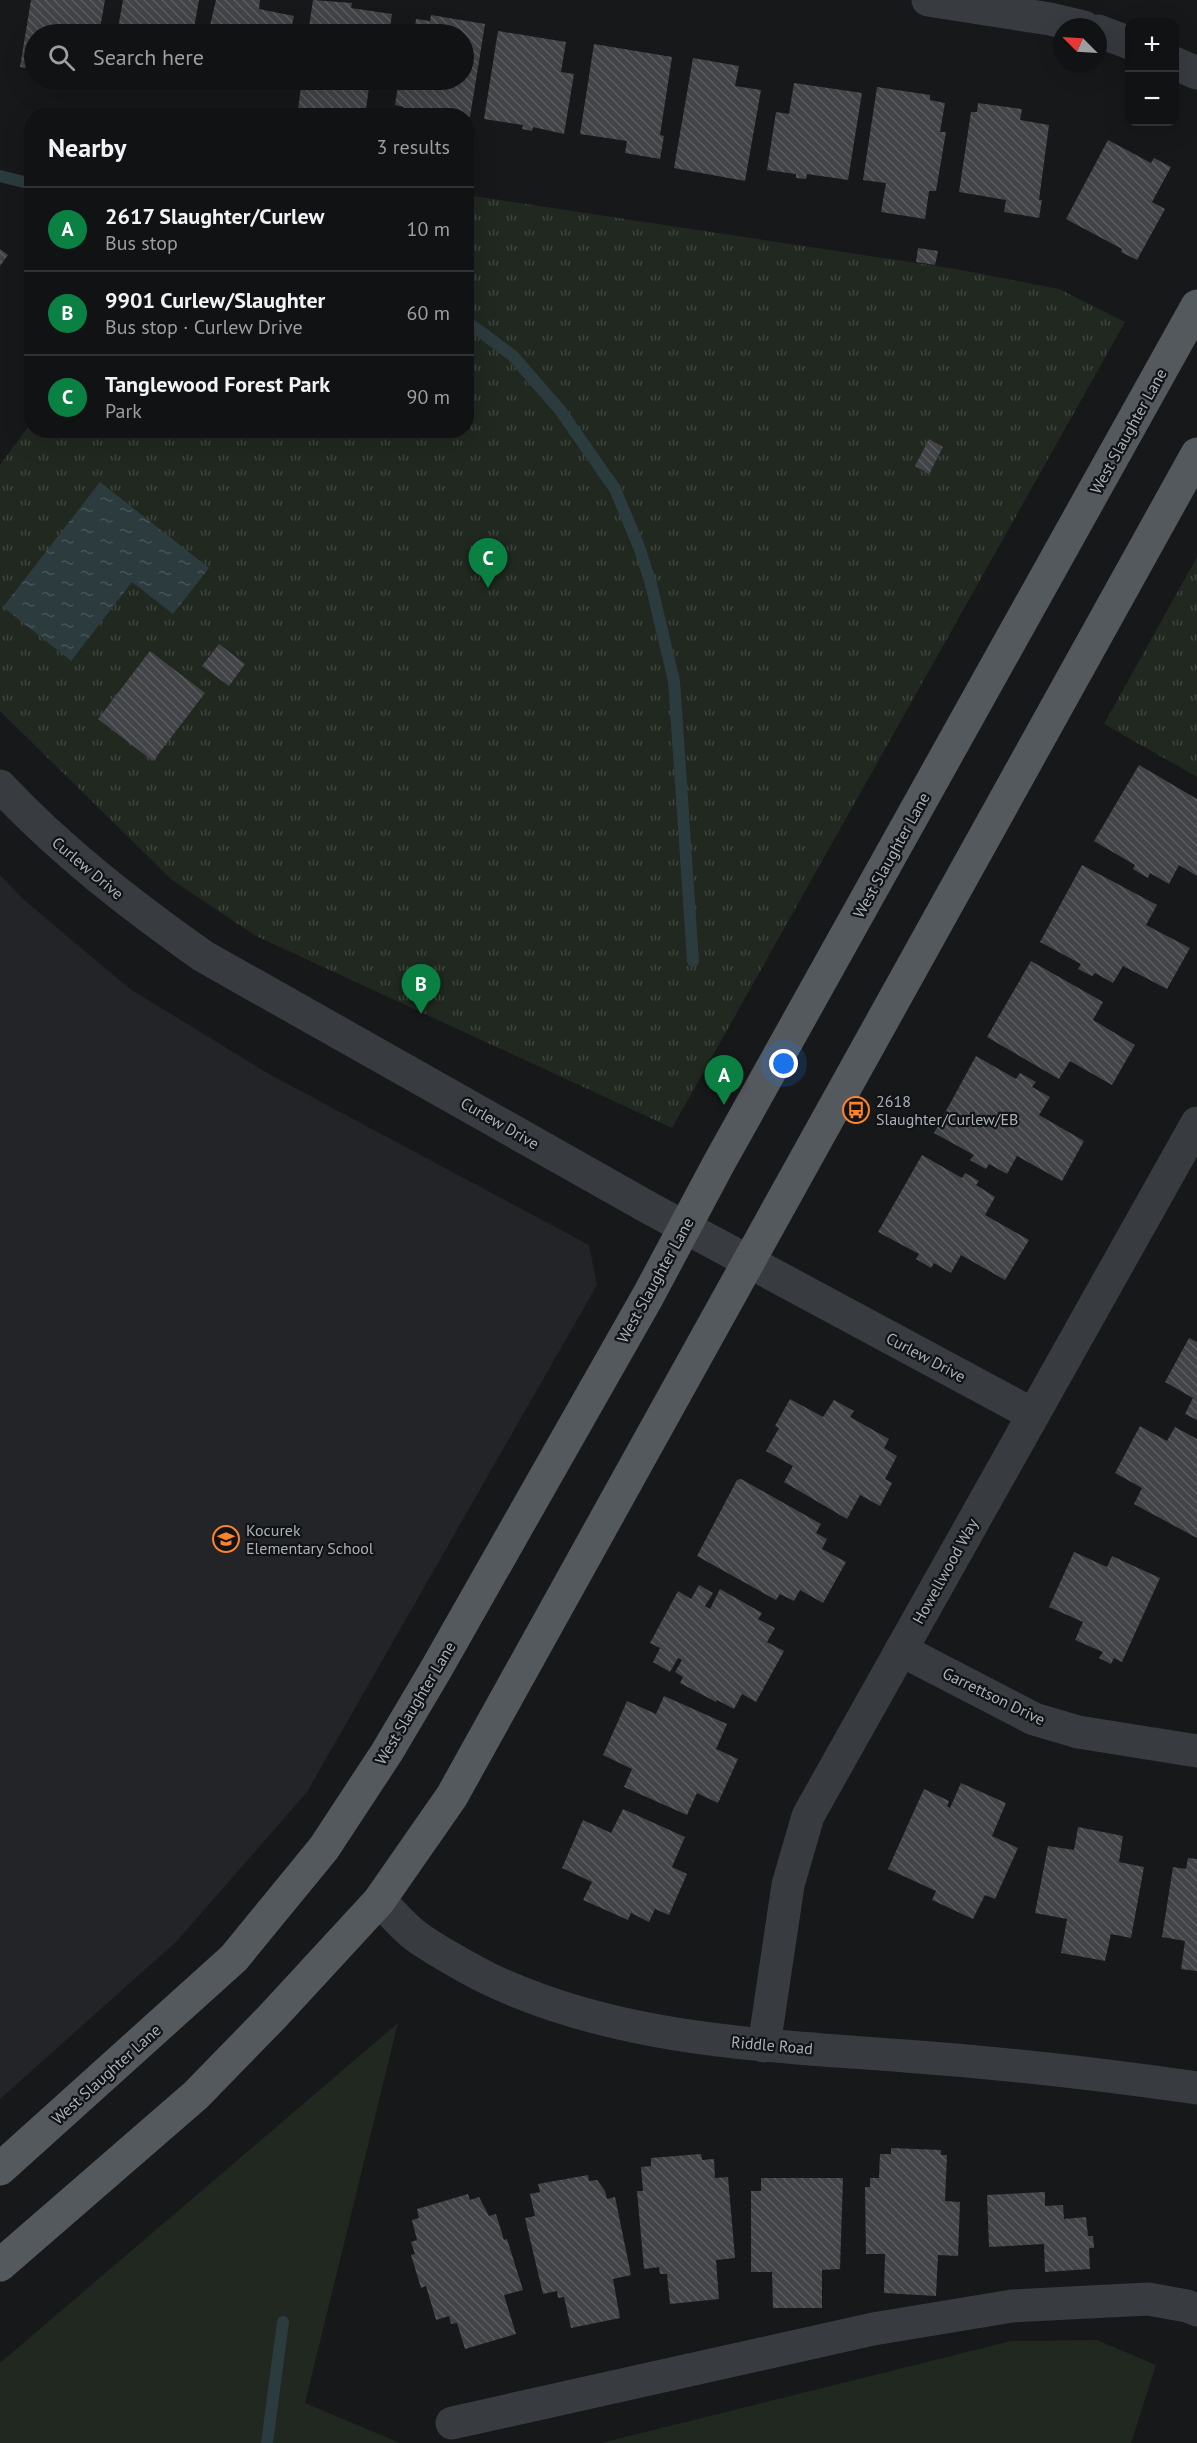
<!DOCTYPE html>
<html lang="en">
<head>
<meta charset="utf-8">
<style>
  body { margin:0; font-family:"PT Sans",sans-serif; background:#1a1b1d; color:#f1f3f6 }
  .controls { position:absolute; right:18px; top:18px; display:grid; overflow:hidden; border-radius:12px; box-shadow:0 6px 24px #0002 }
  .controls button { width:54px; height:54px; display:grid; place-items:center; padding:0; border:0; border-bottom:2px solid #303234; background:#111214; color:#f1f3f6; font:30px sans-serif }
  .compass { position:absolute; left:1053px; top:18px; width:54px; height:54px; border-radius:50%; background:#111214; box-shadow:0 6px 24px #0002; rotate:294deg }
  .you { position:absolute; left:784px; top:1064px; width:21px; height:21px; margin:-15px; border:4px solid #fff; border-radius:50%; background:#1a73e8; box-shadow:0 0 0 9px #1a73e833 }
  .badge { display:grid; place-items:center; width:39px; height:39px; border-radius:50%; background:#0b8043; color:#fff; font-size:20px; font-weight:700 }
  .pin { position:absolute; translate:-50% -50px; filter:drop-shadow(0 2px 3px #0008) }
  .pin::after { content:''; position:absolute; top:32px; width:21px; height:18px; background:inherit; clip-path:polygon(0 0,100% 0,50% 100%) }
  .list { margin:0; padding:0; list-style:none }
  h2 { display:flex; justify-content:space-between; align-items:center; height:78px; margin:0; padding:0 24px; font-size:26px }
  h2 small { font-size:20px; font-weight:400; color:#9c9ea0 }
  .list li { display:grid; grid-template-columns:39px 1fr auto; gap:18px; align-items:center; box-sizing:border-box; height:84px; padding:0 24px; border-top:2px solid #303234 }
  .list b { display:block; font-size:22px; white-space:nowrap }
  .list p { margin:0; font-size:20px; white-space:nowrap; color:#9c9ea0 }
  .list em { font-size:20px; font-style:normal; color:#9c9ea0 }
  .icon { flex:none; width:33px; height:33px; fill:none; stroke:currentColor; stroke-width:2; stroke-linecap:round; stroke-linejoin:round }
  .map { position:relative; flex:none; width:1197px; height:2443px; overflow:hidden }
  .search { position:absolute; background:#111214; box-shadow:0 6px 24px #0002; left:24px; top:24px; width:450px; height:66px; display:flex; align-items:center; gap:15px; box-sizing:border-box; padding:0 21px; border-radius:33px; color:#9c9ea0; font-size:22px }
  .panel { position:absolute; background:#111214; box-shadow:0 6px 24px #0002; left:24px; top:108px; width:450px; height:330px; border-radius:24px }
  .map>svg:first-child { display:block }
</style>
</head>
<body>
<div class="map">
<svg width="1197" height="2443" viewBox="0 0 1197 2443">
  <defs>
    <pattern id="park-tufts" width="24" height="20" patternUnits="userSpaceOnUse" patternTransform="scale(1.5)"><rect width="24" height="20" fill="#20281f"/><path d="M3 7l-1-3M5 7V3M7 7l1-3M15 17l-1-3M17 17v-4M19 17l1-3" fill="none" stroke="#3e453d"/></pattern>
    <pattern id="water-ripples" width="26" height="14" patternUnits="userSpaceOnUse" patternTransform="scale(1.5)"><rect width="26" height="14" fill="#2c3b3e"/><path d="M2 4q2-2 4 0t4 0M15 11q2-2 4 0t4 0" fill="none" stroke="#485558"/></pattern>
    <pattern id="building-back-hatch" width="6" height="6" patternUnits="userSpaceOnUse" patternTransform="scale(1.5)"><rect width="6" height="6" fill="#414347"/><path d="M-1 5l2 2M0 0l6 6M5-1l2 2" fill="none" stroke="#5a5c5f"/></pattern>
  </defs>
  <rect width="100%" height="100%" fill="#17181a"/>
  <polygon fill="#232427" points="0,875 23,899 130,989 269,1074 589,1245 597,1285 307,1792 177,1941 0,2099"/>
  <g fill="#20281f">
    <polygon points="398,2023 305,2403 400,2443 0,2443 0,2363"/>
    <polygon points="1097,2340 1156,2365 1131,2443 601,2443 1011,2341"/>
  </g>
  <g fill="url(#park-tufts)">
    <polygon points="467,195 956,269 1059,289 1125,322 672,1128 256,936 172,880 0,711 0,465 31,423 32,430 466,430"/>
    <polygon points="1197,557 1197,777 1104,724"/>
  </g>
  <polygon fill="url(#water-ripples)" points="100,482 209,568 173,614 132,582 71,661 3,607"/>
  <g fill="none" stroke-linecap="round" stroke-linejoin="round">
    <g stroke="#2c3b3e" stroke-width="12">
      <polyline points="0,176 32,184"/>
      <polyline points="466,321 513,356 560,410 615,489 639,547 651,584 674,681 693,961"/>
      <polyline points="267,2443 283,2322"/>
    </g>
  </g>
  <g fill="url(#building-back-hatch)">
    <polygon points="31,0 105,0 99,34 34,34 34,69 20,67"/>
    <polygon points="123,0 199,0 193,34 117,34"/>
    <polygon points="216,0 260,0 259,9 294,16 290,34 208,34"/>
    <polygon points="313,0 352,3 351,8 392,14 389,34 308,34"/>
    <polygon points="431,15 485,24 470,117 416,108 415,114 403,112 404,107 395,105 399,80 464,80 464,34 414,34 416,19 430,21"/>
    <polygon points="498,31 566,42 561,72 574,74 564,134 533,127 532,131 522,129 523,125 484,119"/>
    <polygon points="594,44 672,57 660,135 664,136 660,159 625,153 627,141 580,134"/>
    <polygon points="693,58 739,66 735,86 761,90 745,181 674,168"/>
    <polygon points="302,80 370,80 365,116 298,109"/>
    <polygon points="794,83 862,93 848,180 807,174 806,179 796,178 796,174 767,170 776,112 789,114"/>
    <polygon points="877,87 930,95 930,100 945,103 940,132 946,132 936,191 929,191 925,219 881,212 886,183 863,180"/>
    <polygon points="978,103 1022,109 1020,120 1049,125 1039,200 1042,200 1039,218 1004,212 1006,200 959,192 971,112 977,112"/>
    <polygon points="1108,140 1151,163 1154,158 1171,167 1152,202 1165,209 1137,260 1121,252 1122,249 1066,219"/>
    <polygon points="918,248 938,251 935,265 916,262"/>
    <polygon points="0,249 8,255 0,266"/>
    <polygon points="929,439 943,447 929,474 915,466"/>
    <polygon points="219,644 245,664 229,686 202,666"/>
    <polygon points="150,651 205,693 153,761 98,719"/>
    <polygon points="1139,765 1197,799 1197,876 1179,865 1169,884 1150,873 1148,878 1133,869 1135,865 1094,841"/>
    <polygon points="1082,865 1157,905 1146,925 1190,948 1167,989 1123,966 1113,983 1095,973 1092,976 1078,969 1081,964 1040,942"/>
    <polygon points="1031,961 1103,1002 1093,1020 1135,1045 1112,1085 1070,1061 1059,1079 987,1037"/>
    <polygon points="976,1056 1016,1079 1020,1073 1036,1082 1032,1087 1050,1097 1039,1115 1084,1141 1062,1181 1017,1156 1007,1174 989,1164 986,1169 970,1160 974,1155 934,1133"/>
    <polygon points="922,1155 962,1178 965,1173 979,1181 976,1185 995,1197 985,1215 1029,1240 1005,1280 961,1255 951,1273 934,1263 931,1268 916,1259 919,1254 878,1232"/>
    <polygon points="1189,1338 1197,1342 1197,1420 1185,1414 1193,1398 1165,1382"/>
    <polygon points="790,1399 823,1417 834,1400 854,1411 850,1417 889,1439 884,1448 897,1456 885,1479 892,1483 880,1506 860,1495 847,1519 784,1482 793,1466 766,1451 779,1428 775,1426"/>
    <polygon points="1140,1426 1167,1441 1175,1427 1197,1439 1197,1538 1134,1504 1142,1488 1115,1473"/>
    <polygon points="741,1479 821,1524 816,1533 827,1539 822,1549 846,1562 823,1603 800,1590 794,1601 780,1594 776,1600 697,1556 737,1480"/>
    <polygon points="1074,1552 1107,1567 1112,1556 1160,1578 1122,1662 1114,1658 1111,1664 1099,1658 1103,1652 1075,1640 1083,1622 1049,1607"/>
    <polygon points="699,1585 713,1593 705,1606 710,1609 720,1589 762,1613 758,1619 775,1628 767,1642 784,1651 756,1702 742,1694 734,1709 717,1700 716,1702 680,1683 683,1677 675,1672 682,1660 678,1658 670,1672 653,1662 660,1648 650,1643 678,1591 691,1599"/>
    <polygon points="664,1696 727,1724 716,1749 738,1759 718,1803 697,1793 687,1815 624,1787 632,1769 603,1755 627,1701 656,1714"/>
    <polygon points="961,1783 1006,1803 992,1836 1018,1848 995,1899 985,1895 973,1919 932,1900 936,1891 888,1869 924,1789 949,1801 947,1806 950,1808"/>
    <polygon points="623,1809 685,1837 672,1867 687,1874 669,1915 655,1909 649,1922 631,1913 628,1920 583,1900 592,1882 562,1868 583,1820 611,1833"/>
    <polygon points="1078,1827 1123,1836 1119,1862 1144,1867 1131,1938 1111,1934 1105,1961 1061,1953 1067,1919 1035,1913 1048,1846 1074,1850"/>
    <polygon points="1188,1858 1197,1859 1197,1971 1181,1969 1185,1941 1162,1937 1173,1867 1186,1869"/>
    <polygon points="891,2148 941,2150 941,2155 947,2155 945,2201 960,2202 958,2256 938,2255 936,2296 884,2293 885,2254 866,2254 865,2187 870,2187 870,2178 879,2178 880,2154 891,2154"/>
    <polygon points="701,2154 702,2160 714,2159 715,2178 728,2177 735,2258 716,2260 719,2299 670,2304 667,2274 660,2274 659,2267 644,2269 637,2191 643,2191 641,2167 651,2166 651,2158"/>
    <polygon points="588,2175 589,2181 597,2180 605,2191 607,2199 615,2197 631,2275 613,2279 620,2318 571,2328 564,2297 558,2298 557,2291 543,2294 525,2218 535,2216 530,2194 540,2192 538,2184"/>
    <polygon points="761,2178 843,2178 840,2269 822,2270 822,2308 773,2308 772,2272 751,2272 751,2191 761,2191"/>
    <polygon points="1045,2192 1045,2206 1063,2205 1064,2219 1086,2217 1088,2236 1093,2236 1094,2248 1089,2248 1090,2269 1045,2272 1044,2244 989,2247 987,2195"/>
    <polygon points="468,2194 470,2200 479,2197 489,2216 496,2214 504,2240 507,2239 523,2290 504,2295 516,2334 465,2349 457,2323 451,2324 449,2316 436,2320 426,2286 421,2288 411,2255 415,2254 411,2242 417,2240 412,2220 419,2218 417,2209"/>
  </g>
  <g fill="none" stroke-linecap="round" stroke-linejoin="round">
    <g stroke="#383b3f" stroke-width="33">
      <polyline points="928,0 1050,19 1084,27"/>
      <polyline points="1098,31 1130,43"/>
      <polyline points="1174,63 1197,73"/>
      <path d="M0 786C61 851 131 905 203 956L651 1209 1032 1414"/>
      <polyline points="901,1650 1034,1719 1078,1732 1197,1751"/>
      <path d="M379 1901C391 1911 400 1923 412 1933 426 1945 471 1970 489 1979 620 2041 763 2045 905 2056 1002 2063 1100 2074 1197 2088"/>
      <polyline points="764,2046 788,1885 808,1816 1197,1123"/>
      <polyline points="452,2423 873,2329 1012,2306 1148,2299 1187,2306 1197,2310"/>
    </g>
    <g stroke="#54595e" stroke-width="33">
      <polyline points="0,2169 234,1958 324,1848 387,1752 435,1671 648,1296 719,1163 1197,306"/>
      <polyline points="0,2265 196,2095 272,2017 379,1901 452,1796 1197,454"/>
    </g>
  </g>
  <defs>
    <symbol id="bus-ring" viewBox="-11 -11 22 22"><circle r="9.5" fill="#121315" stroke="#fb832e" stroke-width="1.5"/><path d="M-5-6H5V4H4V6H2V4H-2V6H-4V4H-5ZM-3.5-4V0h7V-4ZM-3.5 1.2v1.5H-2V1.2ZM2 1.2v1.5H3.5V1.2Z" fill="#fb832e"/></symbol>
    <symbol id="school-ring" viewBox="-11 -11 22 22"><circle r="9.5" fill="#121315" stroke="#fb832e" stroke-width="1.5"/><path d="M0-5L7-2L0 1L-7-2ZM-4 1L0 2.5L4 1V4Q0 6-4 4Z" fill="#fb832e"/></symbol>
  </defs>
  <g fill-rule="evenodd">
    <use href="#bus-ring" x="841" y="1095" width="30" height="30"/>
    <use href="#school-ring" x="211" y="1524" width="30" height="30"/>
  </g>
  <g text-anchor="middle" stroke-width="4.5" stroke-linejoin="round" paint-order="stroke">
    <g font-size="16" fill="#a9b2ba" stroke="#121315">
      <text transform="translate(1128 431) rotate(-61)" y="6">West Slaughter Lane</text>
      <text transform="translate(891 855) rotate(-61)" y="6">West Slaughter Lane</text>
      <text transform="translate(88 868) rotate(40)" y="6">Curlew Drive</text>
      <text transform="translate(500 1123) rotate(30)" y="6">Curlew Drive</text>
      <text transform="translate(655 1280) rotate(-61)" y="6">West Slaughter Lane</text>
      <text transform="translate(926 1357) rotate(28)" y="6">Curlew Drive</text>
      <text transform="translate(945 1571) rotate(-61)" y="6">Howellwood Way</text>
      <text transform="translate(994 1696) rotate(26)" y="6">Garrettson Drive</text>
      <text transform="translate(415 1703) rotate(-59)" y="6">West Slaughter Lane</text>
      <text transform="translate(772 2045) rotate(5)" y="6">Riddle Road</text>
      <text transform="translate(106 2074) rotate(-42)" y="6">West Slaughter Lane</text>
    </g>
    <g font-size="16" fill="#a9b2ba" stroke="#121315" text-anchor="start">
      <text x="876" y="1107">2618<tspan x="876" dy="18">Slaughter/Curlew/EB</tspan></text>
      <text x="246" y="1536">Kocurek<tspan x="246" dy="18">Elementary School</tspan></text>
    </g>
  </g>
</svg>
<div class="controls">
<button>+</button>
<button>−</button>
</div>
<svg class="compass" viewBox="-18 -18 36 36"><path d="M0-13l5 13h-10z" fill="#e53935"/><path d="M0 13l5-13h-10z" fill="#9c9ea0"/></svg>
<div class="you"></div>
<div class="pin badge" style="left:724px;top:1105px">A</div>
<div class="pin badge" style="left:421px;top:1014px">B</div>
<div class="pin badge" style="left:488px;top:588px">C</div>
<div class="search"><svg class="icon" aria-label="search" viewBox="0 0 24 24"><circle cx="10" cy="10" r="6"/><path d="M15 15l6 6"/></svg>Search here</div>
<section class="panel">
<h2>Nearby<small>3 results</small></h2>
<ul class="list">
<li><span class="badge">A</span><div><b>2617 Slaughter/Curlew</b><p>Bus stop</p></div><em>10 m</em></li>
<li><span class="badge">B</span><div><b>9901 Curlew/Slaughter</b><p>Bus stop · Curlew Drive</p></div><em>60 m</em></li>
<li><span class="badge">C</span><div><b>Tanglewood Forest Park</b><p>Park</p></div><em>90 m</em></li>
</ul>
</section>
</div>
</body>
</html>
